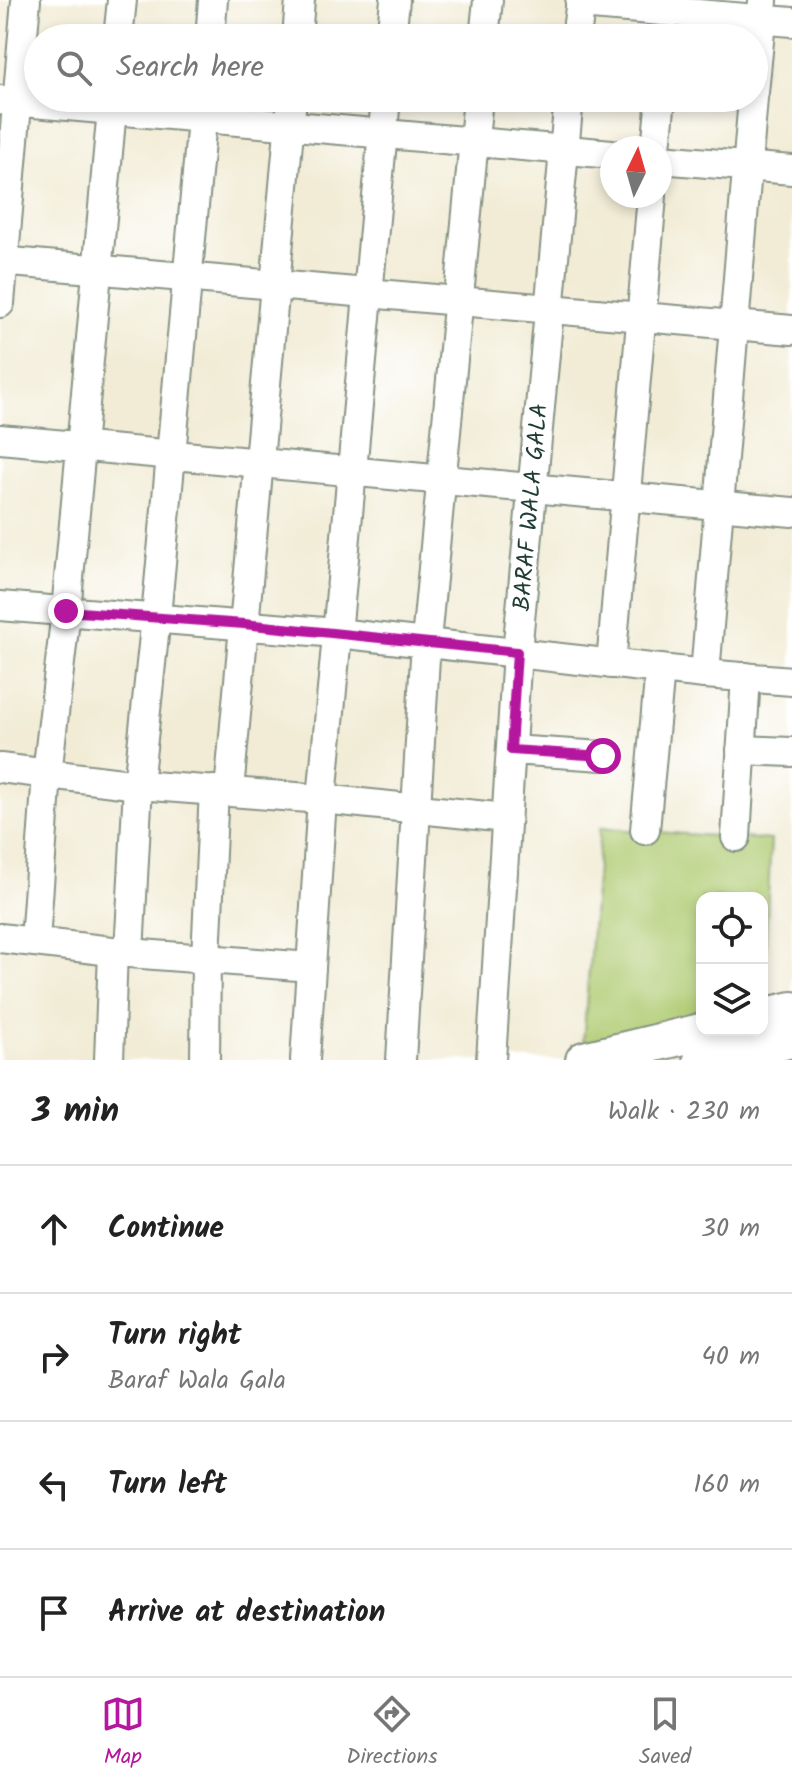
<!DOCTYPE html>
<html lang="en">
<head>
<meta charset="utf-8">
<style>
  body { margin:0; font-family:Kalam,sans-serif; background:#f6f6f6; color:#222 }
  .controls { position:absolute; right:24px; bottom:24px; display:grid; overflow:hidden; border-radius:16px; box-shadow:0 4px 12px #0003 }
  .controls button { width:72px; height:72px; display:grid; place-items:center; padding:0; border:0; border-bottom:2px solid #e0e0e0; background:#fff; color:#222; font:40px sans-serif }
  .compass { position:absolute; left:600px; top:136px; width:72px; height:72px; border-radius:50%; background:#fff; box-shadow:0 4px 12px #0003; rotate:5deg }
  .stop { position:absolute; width:24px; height:24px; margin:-18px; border:6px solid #b5179e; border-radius:50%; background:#fff }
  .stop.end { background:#b5179e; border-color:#fff; box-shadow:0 2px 8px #0008 }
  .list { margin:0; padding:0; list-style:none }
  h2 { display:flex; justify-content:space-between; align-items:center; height:104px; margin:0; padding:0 32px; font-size:34px }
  h2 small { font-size:26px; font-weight:400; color:#767676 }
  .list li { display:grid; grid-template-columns:52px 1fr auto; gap:24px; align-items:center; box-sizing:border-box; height:128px; padding:0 32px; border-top:2px solid #e0e0e0 }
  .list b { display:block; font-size:30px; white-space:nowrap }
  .list p { margin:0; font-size:26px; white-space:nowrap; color:#767676 }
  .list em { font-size:26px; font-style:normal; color:#767676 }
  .icon { flex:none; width:44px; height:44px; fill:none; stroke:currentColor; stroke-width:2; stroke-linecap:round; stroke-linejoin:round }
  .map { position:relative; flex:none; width:792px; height:1060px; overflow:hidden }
  .search { position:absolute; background:#fff; box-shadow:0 4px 12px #0003; left:24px; right:24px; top:24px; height:88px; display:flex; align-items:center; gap:20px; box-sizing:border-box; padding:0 28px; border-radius:44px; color:#767676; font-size:30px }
  .sheet { height:616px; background:#fff }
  nav { display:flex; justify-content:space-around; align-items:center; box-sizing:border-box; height:112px; border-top:2px solid #e0e0e0; background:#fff; font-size:22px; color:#767676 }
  nav a { display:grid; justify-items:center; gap:4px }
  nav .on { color:#b5179e }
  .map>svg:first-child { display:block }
</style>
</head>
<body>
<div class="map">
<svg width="792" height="1060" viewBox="0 0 792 1060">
  <rect width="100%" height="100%" fill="#fff"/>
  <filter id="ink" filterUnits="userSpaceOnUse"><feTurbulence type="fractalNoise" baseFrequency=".0125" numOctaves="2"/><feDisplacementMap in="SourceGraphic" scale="16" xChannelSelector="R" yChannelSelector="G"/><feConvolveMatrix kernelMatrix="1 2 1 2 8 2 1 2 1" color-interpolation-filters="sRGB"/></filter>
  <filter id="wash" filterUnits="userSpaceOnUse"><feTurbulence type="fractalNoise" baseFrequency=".006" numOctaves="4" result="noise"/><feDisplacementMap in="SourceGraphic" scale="32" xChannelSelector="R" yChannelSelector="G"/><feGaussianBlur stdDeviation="1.8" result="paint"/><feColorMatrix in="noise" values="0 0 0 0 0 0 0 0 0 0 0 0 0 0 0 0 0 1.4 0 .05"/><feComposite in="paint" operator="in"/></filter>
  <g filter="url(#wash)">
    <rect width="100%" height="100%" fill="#f2ecd6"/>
    <polygon fill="#afcb71" stroke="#678452" stroke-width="2" points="600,828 771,840 763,996 762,898 702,898 702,1012 583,1044"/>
  </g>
  <g filter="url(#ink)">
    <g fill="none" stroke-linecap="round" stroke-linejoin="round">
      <defs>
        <g id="minor">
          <polyline points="580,4 792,22"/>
          <polyline points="118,38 122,0"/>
          <polyline points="210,38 213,0"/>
          <polyline points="297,38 300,0"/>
          <polyline points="391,38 395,0"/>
          <polyline points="484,38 488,0"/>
          <polyline points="576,38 581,0"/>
          <polyline points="754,92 763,1"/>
          <polyline points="0,100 612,154"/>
          <polyline points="656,148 661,98"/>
          <polyline points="660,159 792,170"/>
          <polyline points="0,261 792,330"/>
          <polyline points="0,303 26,0"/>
          <polyline points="0,439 792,512"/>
          <polyline points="0,606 337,633 705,674 792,681"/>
          <polyline points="611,664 652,196"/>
          <polyline points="705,674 753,98"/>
          <polyline points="511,750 603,756"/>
          <polyline points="741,750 792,752"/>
          <polyline points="0,768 138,785 322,799 506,818"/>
          <polyline points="229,791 292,98"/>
          <polyline points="645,830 660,669"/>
          <polyline points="736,837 746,677"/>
          <polyline points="0,938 129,953 311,967"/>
          <polyline points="35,941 47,774 66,611 113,98"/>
          <polyline points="129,953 138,785 156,617 204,98"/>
          <polyline points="109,1060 113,951"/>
          <polyline points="205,1060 206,957 214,790"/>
          <polyline points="305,1060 322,799 386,98"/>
          <polyline points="401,1060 426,641 478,98"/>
          <polyline points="491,1060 517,652 569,98"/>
        </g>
        <g id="major">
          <polyline points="762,1017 792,1010"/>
          <polyline points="584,1060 709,1030"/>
          <polyline points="702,1060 792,1039"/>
        </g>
      </defs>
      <use href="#minor" stroke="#889485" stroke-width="32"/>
      <use href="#major" stroke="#889485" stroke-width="40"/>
      <use href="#minor" stroke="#fff" stroke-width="28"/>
      <use href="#major" stroke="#fff" stroke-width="36"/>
    </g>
  </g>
  <g fill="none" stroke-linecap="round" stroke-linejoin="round" filter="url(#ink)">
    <polyline stroke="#b5179e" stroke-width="10" points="66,611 244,624 517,652 511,750 603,756"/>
  </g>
  <g text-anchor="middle" stroke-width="8" stroke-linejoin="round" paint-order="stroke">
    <g font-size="24" fill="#1f3d34" stroke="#fff">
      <text transform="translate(530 507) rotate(-85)" y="8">BARAF WALA GALA</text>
    </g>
  </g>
</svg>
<div class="controls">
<button><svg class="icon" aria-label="locate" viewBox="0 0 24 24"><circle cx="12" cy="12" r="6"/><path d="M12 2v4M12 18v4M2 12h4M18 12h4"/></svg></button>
<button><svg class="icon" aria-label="layers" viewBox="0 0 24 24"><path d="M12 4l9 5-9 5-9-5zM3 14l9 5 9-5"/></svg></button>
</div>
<svg class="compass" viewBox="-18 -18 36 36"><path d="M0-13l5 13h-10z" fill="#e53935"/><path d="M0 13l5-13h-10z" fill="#767676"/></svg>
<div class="stop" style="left:603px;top:756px"></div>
<div class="stop end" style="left:66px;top:611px"></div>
<div class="search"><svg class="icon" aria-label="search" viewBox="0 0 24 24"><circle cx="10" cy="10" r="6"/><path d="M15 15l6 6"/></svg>Search here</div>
</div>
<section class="sheet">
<h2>3 min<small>Walk · 230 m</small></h2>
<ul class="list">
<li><svg class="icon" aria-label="ahead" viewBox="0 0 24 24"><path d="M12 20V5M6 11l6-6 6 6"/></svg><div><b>Continue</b></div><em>30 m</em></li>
<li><svg class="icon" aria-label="right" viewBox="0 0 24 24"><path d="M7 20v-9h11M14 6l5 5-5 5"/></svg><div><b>Turn right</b><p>Baraf Wala Gala</p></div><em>40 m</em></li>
<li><svg class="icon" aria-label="left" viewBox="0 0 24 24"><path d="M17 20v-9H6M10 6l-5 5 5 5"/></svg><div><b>Turn left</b></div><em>160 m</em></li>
<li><svg class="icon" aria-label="arrive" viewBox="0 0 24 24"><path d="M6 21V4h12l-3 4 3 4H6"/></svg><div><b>Arrive at destination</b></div></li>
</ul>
</section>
<nav>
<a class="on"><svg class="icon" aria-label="map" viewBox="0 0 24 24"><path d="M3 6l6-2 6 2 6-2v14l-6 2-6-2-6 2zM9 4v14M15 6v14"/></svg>Map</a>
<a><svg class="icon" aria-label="directions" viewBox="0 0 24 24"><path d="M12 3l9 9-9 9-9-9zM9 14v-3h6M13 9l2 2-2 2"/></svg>Directions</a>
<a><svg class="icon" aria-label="saved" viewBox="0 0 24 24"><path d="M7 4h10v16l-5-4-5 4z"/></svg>Saved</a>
</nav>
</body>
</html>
